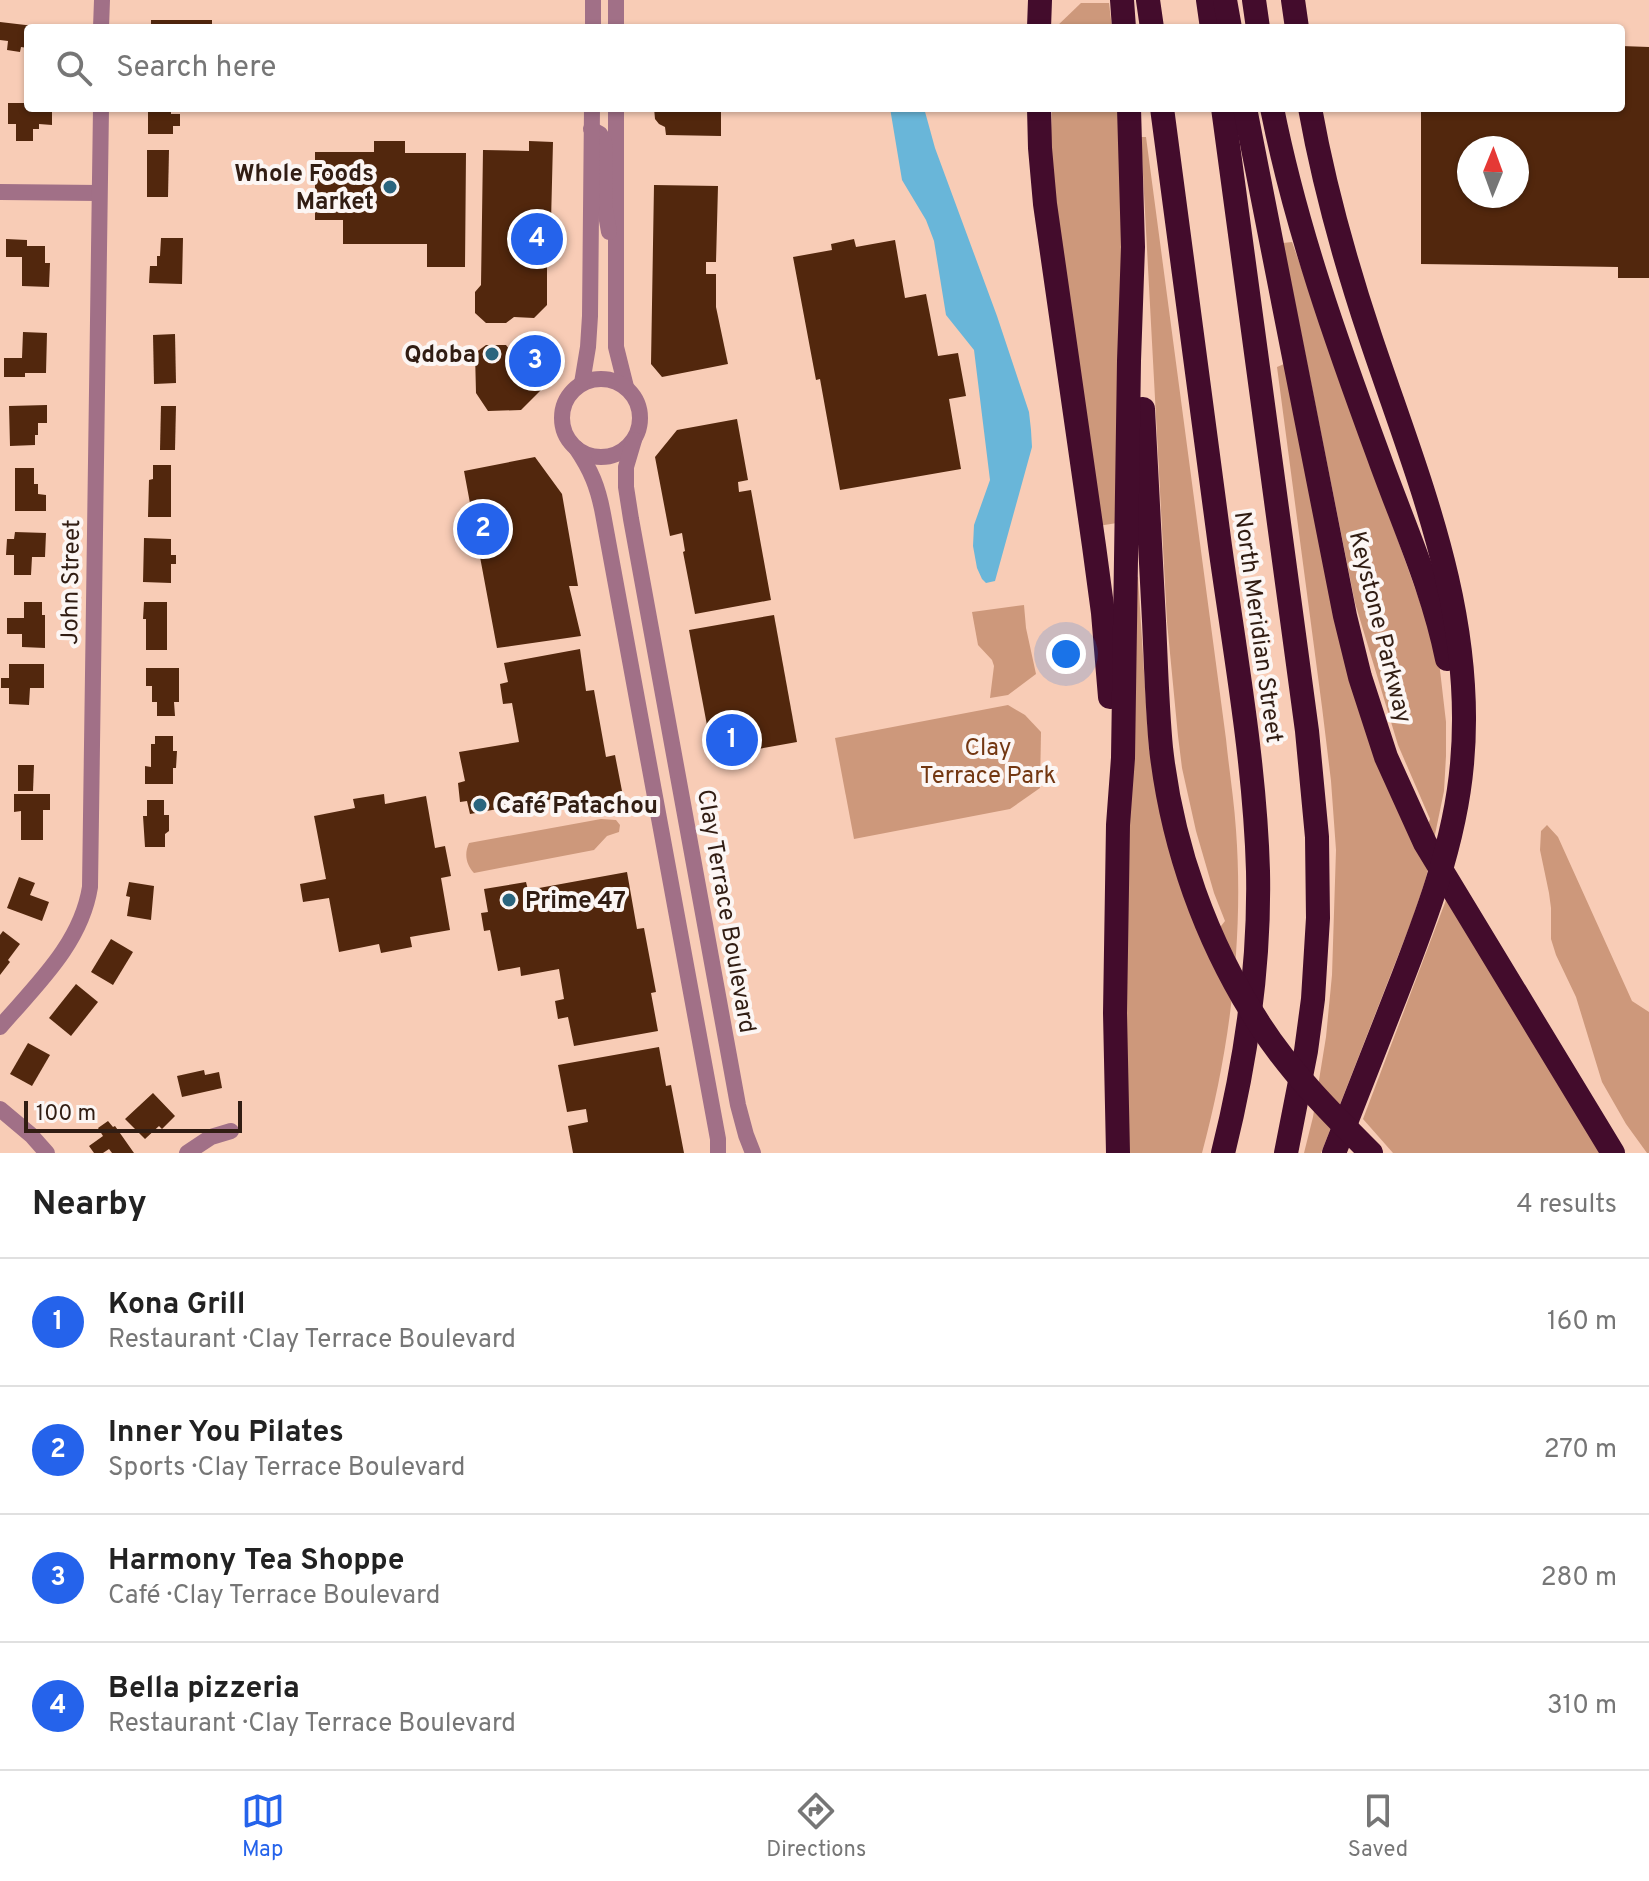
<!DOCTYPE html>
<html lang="en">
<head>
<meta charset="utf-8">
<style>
  body { margin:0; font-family:Overpass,sans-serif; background:#f6f6f6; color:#222 }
  .compass { position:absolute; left:1457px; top:136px; width:72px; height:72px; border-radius:50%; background:#fff; box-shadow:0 2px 6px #0004; rotate:1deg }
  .scale { position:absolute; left:24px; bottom:20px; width:218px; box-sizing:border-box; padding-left:8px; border:4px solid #311d13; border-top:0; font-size:22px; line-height:28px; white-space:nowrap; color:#311d13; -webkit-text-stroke:6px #fcf6f4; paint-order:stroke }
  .you { position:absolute; left:1066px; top:654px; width:28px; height:28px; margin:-20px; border:6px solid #fff; border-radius:50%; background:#1a73e8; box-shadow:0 0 0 12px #1a73e833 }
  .badge { display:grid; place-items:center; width:52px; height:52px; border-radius:50%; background:#2563eb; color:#fff; font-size:26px; font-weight:700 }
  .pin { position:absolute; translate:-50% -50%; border:4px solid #fff; box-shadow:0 2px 8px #0006 }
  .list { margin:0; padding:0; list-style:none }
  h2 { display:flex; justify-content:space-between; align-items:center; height:104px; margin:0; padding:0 32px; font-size:34px }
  h2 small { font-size:26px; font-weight:400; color:#767676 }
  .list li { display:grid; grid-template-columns:52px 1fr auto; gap:24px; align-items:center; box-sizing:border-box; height:128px; padding:0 32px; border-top:2px solid #e0e0e0 }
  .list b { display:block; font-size:30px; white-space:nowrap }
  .list p { margin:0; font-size:26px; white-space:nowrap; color:#767676 }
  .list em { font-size:26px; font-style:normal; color:#767676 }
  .icon { flex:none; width:44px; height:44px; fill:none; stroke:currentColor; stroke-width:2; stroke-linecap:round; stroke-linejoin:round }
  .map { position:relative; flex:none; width:1649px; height:1153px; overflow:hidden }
  .search { position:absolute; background:#fff; box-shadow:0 2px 6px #0004; left:24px; right:24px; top:24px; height:88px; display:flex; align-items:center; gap:20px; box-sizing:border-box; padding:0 28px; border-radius:8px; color:#767676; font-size:30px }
  .sheet { height:616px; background:#fff }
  nav { display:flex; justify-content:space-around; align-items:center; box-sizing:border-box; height:112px; border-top:2px solid #e0e0e0; background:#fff; font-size:22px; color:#767676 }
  nav a { display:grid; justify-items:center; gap:4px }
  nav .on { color:#2563eb }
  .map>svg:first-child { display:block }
</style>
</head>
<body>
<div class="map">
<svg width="1649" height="1153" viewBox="0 0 1649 1153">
  <rect width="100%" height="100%" fill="#f8ccb6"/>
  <g fill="#cd987b">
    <polygon points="1081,3 1109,3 1112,28 1055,28"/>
    <polygon points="1052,108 1118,108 1122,225 1117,523 1098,526 1050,162"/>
    <path d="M1141 137H1146L1226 739C1229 769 1234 800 1236 830 1244 938 1230 1049 1202 1153H1124L1132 578 1138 577 1149 750 1206 945 1225 921 1214 893 1196 831 1182 768 1178 736 1167 622Z"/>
    <polygon points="1292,242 1438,653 1446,722 1446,756 1444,791 1426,878 1412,920 1321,1153 1304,1153 1313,1117 1326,1037 1332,975 1336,850 1331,781 1322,707 1277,367 1284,364 1419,850 1430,819 1398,745 1355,603 1283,243"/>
    <polygon points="1024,605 1026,628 1036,674 1008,695 990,698 994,666 992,660 978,645 972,612"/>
    <polygon points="1008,705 1025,715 1041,732 1040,788 1010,809 854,839 835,738"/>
    <path d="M601 819 616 820 620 825 619 832 607 836 594 850 474 873C466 864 464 854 469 843Z"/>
    <polygon points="1547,825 1558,837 1632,1001 1649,1012 1649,1153 1647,1153 1626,1124 1602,1082 1576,997 1556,955 1551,939 1551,908 1549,893 1540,850 1541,831"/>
    <polygon points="1446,900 1604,1153 1393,1153 1363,1119"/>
  </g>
  <polygon fill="#69b6d9" points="890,108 924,108 935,148 997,316 1029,412 1031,430 1032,447 995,581 986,583 982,579 977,568 973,546 974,525 990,480 974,350 946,315 934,241 926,220 902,180"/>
  <g fill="#52270d" fill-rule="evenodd">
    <rect x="151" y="20" width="61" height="8"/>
    <polygon points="0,22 34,26 34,28 28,28 28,48 21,47 20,52 7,50 8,41 0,40"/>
    <path d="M1621 46 1649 47V278H1618V267L1421 264V108H1621ZM1469 148H1517V196H1469Z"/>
    <polygon points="8,103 28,103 28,108 52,108 52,125 39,124 39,129 33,129 33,141 16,141 16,124 8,124"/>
    <polygon points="148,108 171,108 171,114 180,114 180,126 173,126 173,134 148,134"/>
    <polygon points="654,108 721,108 721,136 666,135 665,127 659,124 655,119"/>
    <polygon points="374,141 405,141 405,153 466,153 465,267 427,267 427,244 343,244 343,220 315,220 315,152 374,152"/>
    <polygon points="529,141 553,142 551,222 547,221 547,305 534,318 514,317 506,323 486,323 475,313 475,292 481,285 483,150 529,151"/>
    <polygon points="147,150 169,150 168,197 147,197"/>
    <polygon points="654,185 718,186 716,262 706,262 706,274 716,274 716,307 728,364 662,377 651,364"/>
    <polygon points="161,238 183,238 182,284 149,283 150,266 157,266 157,256 160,256"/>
    <polygon points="6,239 27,240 27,246 45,246 45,263 50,263 49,287 22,286 22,257 6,257"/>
    <polygon points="854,239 856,247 895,240 905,298 926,294 938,356 958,353 966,396 949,399 961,469 840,490 820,379 816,380 793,257 832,250 831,244"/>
    <polygon points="23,332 47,333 46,373 25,373 25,377 4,377 4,358 22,358"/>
    <polygon points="175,334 176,383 154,384 153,335"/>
    <polygon points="486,345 506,345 512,353 533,353 543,363 542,389 521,410 488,411 476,393 475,353"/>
    <polygon points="47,405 47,423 38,423 38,435 35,435 35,445 10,446 9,406"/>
    <polygon points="161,406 176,406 175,450 160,450"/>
    <polygon points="737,419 748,480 738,482 739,492 751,490 771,600 695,614 683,552 685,551 682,533 670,536 655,457 677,430"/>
    <polygon points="535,457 562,494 578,586 569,586 581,636 497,648 464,471"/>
    <polygon points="153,465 171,465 171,517 148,517 149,480 153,479"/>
    <polygon points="15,468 34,468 34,484 38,484 38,494 46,495 46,511 15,511"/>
    <polygon points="15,532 46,533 45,557 32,557 31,575 14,575 14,555 6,555 7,539 14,539"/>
    <polygon points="144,538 171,539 171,555 176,555 176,564 171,564 171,583 143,582"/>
    <polygon points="24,602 42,602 42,615 45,615 45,648 22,647 22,634 7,634 7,618 24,618"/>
    <polygon points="144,602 167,602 167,650 146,650 146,619 143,619"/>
    <polygon points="774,615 797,742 713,757 689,630"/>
    <polygon points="580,649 586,691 594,690 606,757 615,755 623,796 561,808 559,798 470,814 467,801 460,802 458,783 465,781 459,752 519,742 512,703 503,704 500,684 508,682 504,663"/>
    <polygon points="9,664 44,664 44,688 30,688 29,705 9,704 9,688 1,688 1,678 9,678"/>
    <polygon points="146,668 179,668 179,702 174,702 175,716 157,716 157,702 152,702 152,686 146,686"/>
    <polygon points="155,736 173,736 173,751 177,751 176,768 173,768 173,784 145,784 145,766 151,767 151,744 155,744"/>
    <polygon points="18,765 34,765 33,791 18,791"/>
    <polygon points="14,794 50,794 50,810 43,810 43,840 21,840 21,811 14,812"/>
    <polygon points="384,794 385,804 426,796 435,848 445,846 451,876 441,878 450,930 410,937 412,947 381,953 379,944 339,952 329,898 303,902 300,884 326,879 314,816 355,808 353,799"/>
    <polygon points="147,800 164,800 164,815 169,815 169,831 165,834 165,847 145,847 143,816 147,816"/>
    <polygon points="627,872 637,929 644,928 656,992 651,993 658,1031 574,1046 568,1017 558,1019 555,1001 564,999 559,969 521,976 520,967 498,971 490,930 484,931 481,913 488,912 484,889 526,882 528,890"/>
    <polygon points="19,877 35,883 30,895 49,902 42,921 7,908"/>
    <polygon points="129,882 154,886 151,920 127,916 130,897 126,896"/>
    <polygon points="3,931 20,944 8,960 10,962 0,975 0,935"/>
    <polygon points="111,939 133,952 113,985 91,972"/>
    <polygon points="76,984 98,1002 71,1036 49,1018"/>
    <polygon points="28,1043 50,1055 32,1086 10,1074"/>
    <polygon points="659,1047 666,1086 671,1085 684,1153 573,1153 568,1126 588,1122 586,1109 567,1112 558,1065"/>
    <polygon points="204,1070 205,1075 219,1072 222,1088 182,1097 177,1076"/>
    <polygon points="153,1093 175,1116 162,1129 159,1126 145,1139 125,1119"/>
    <polygon points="108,1121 113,1127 115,1126 134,1153 112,1153 109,1149 103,1153 94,1153 89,1146 103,1136 98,1128"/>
  </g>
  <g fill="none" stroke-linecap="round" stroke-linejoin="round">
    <g stroke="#a17087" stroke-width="16">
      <polyline points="101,28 102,0"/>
      <polyline points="0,192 99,193"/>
      <path d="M0 1027C36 985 81 944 90 887L101 108"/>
      <polyline points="0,1109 31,1135 47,1153"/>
      <polyline points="187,1153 211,1137 231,1131"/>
    </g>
    <g stroke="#a17087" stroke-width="16">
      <polyline points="616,0 616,28"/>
      <polyline points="593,28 593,0"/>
      <polyline points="616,108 616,347 626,387"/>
      <polyline points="591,129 600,134 604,141 605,209 609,232"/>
      <circle cx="601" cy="418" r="39"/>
      <polyline points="582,383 588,347 590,316 592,108"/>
      <polyline points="634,440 626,467 626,487 631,519 738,1105 746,1135 753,1153"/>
      <path d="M576 448C591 470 598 487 603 514L718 1139V1153"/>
    </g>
    <g stroke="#430c2c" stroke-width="24">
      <polyline points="1122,0 1124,28"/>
      <polyline points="1148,0 1152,28"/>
      <polyline points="1208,0 1212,28"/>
      <polyline points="1225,0 1230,28"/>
      <polyline points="1254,0 1258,28"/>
      <polyline points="1293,0 1297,28"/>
      <polyline points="1039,28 1040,0"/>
      <polyline points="1039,108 1040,148 1045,204 1094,546 1103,613 1110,697"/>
      <path d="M1162 108C1181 254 1201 400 1220 546 1235 654 1255 763 1258 871 1260 967 1246 1061 1223 1153"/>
      <polyline points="1223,108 1307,731 1317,837 1318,918 1313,999 1306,1051 1286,1153"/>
      <polyline points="1245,108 1345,616 1360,677 1386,757 1425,843 1613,1153"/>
      <path d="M1272 108C1296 228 1337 343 1379 457 1403 524 1433 589 1447 659"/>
      <path d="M1310 108C1324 186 1345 261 1370 336 1417 477 1476 611 1462 764 1455 844 1425 921 1396 995 1375 1048 1355 1100 1334 1153"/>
      <path d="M1143 409C1147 480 1150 550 1154 621 1156 663 1157 706 1161 748 1172 846 1206 942 1260 1025 1291 1073 1331 1113 1371 1153"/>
      <polyline points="1118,1153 1115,1013 1118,825 1123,758 1129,361 1133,247 1129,108"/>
    </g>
  </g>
  <g fill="#2b657e" stroke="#fcf6f4" stroke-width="3">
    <circle cx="390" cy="187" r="8"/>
    <circle cx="492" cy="354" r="8"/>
    <circle cx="480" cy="805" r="8"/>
    <circle cx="509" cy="900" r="8"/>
  </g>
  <g text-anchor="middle" stroke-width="8" stroke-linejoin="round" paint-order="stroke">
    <g font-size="24" font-weight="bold" fill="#311d13" stroke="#fcf6f4" text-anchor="end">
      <text x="374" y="181">Whole Foods<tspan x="374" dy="28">Market</tspan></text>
      <text x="476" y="362">Qdoba</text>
      <text x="496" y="813" text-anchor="start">Café Patachou</text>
      <text x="525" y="908" text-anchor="start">Prime 47</text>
    </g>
    <g font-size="24" fill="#311d13" stroke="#fcf6f4">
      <text transform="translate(70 582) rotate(-89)" y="8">John Street</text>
      <text transform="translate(1259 627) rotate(82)" y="8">North Meridian Street</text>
      <text transform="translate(1381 627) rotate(76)" y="8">Keystone Parkway</text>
      <text transform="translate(727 911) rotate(80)" y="8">Clay Terrace Boulevard</text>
    </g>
    <g font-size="24" fill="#733711" stroke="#fcf6f4">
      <text x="988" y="755">Clay<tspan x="988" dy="28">Terrace Park</tspan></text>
    </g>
  </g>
</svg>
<svg class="compass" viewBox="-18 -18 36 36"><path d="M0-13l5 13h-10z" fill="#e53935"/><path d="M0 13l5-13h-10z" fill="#767676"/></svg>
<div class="scale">100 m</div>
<div class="you"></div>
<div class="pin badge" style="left:732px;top:740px">1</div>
<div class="pin badge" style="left:483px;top:529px">2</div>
<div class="pin badge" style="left:535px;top:361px">3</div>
<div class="pin badge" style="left:537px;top:239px">4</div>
<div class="search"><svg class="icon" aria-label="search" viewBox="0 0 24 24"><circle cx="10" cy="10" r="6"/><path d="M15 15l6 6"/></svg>Search here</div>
</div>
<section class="sheet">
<h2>Nearby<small>4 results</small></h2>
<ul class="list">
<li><span class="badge">1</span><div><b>Kona Grill</b><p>Restaurant · Clay Terrace Boulevard</p></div><em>160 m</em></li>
<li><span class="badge">2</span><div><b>Inner You Pilates</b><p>Sports · Clay Terrace Boulevard</p></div><em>270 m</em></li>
<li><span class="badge">3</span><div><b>Harmony Tea Shoppe</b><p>Café · Clay Terrace Boulevard</p></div><em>280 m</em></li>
<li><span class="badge">4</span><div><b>Bella pizzeria</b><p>Restaurant · Clay Terrace Boulevard</p></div><em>310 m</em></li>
</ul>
</section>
<nav>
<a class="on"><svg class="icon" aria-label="map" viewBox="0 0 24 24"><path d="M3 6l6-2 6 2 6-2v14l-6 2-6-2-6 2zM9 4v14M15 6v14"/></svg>Map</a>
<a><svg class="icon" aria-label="directions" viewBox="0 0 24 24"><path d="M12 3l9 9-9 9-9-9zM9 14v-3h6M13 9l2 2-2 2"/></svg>Directions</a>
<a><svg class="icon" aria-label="saved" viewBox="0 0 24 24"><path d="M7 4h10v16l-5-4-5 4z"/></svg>Saved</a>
</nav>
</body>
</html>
